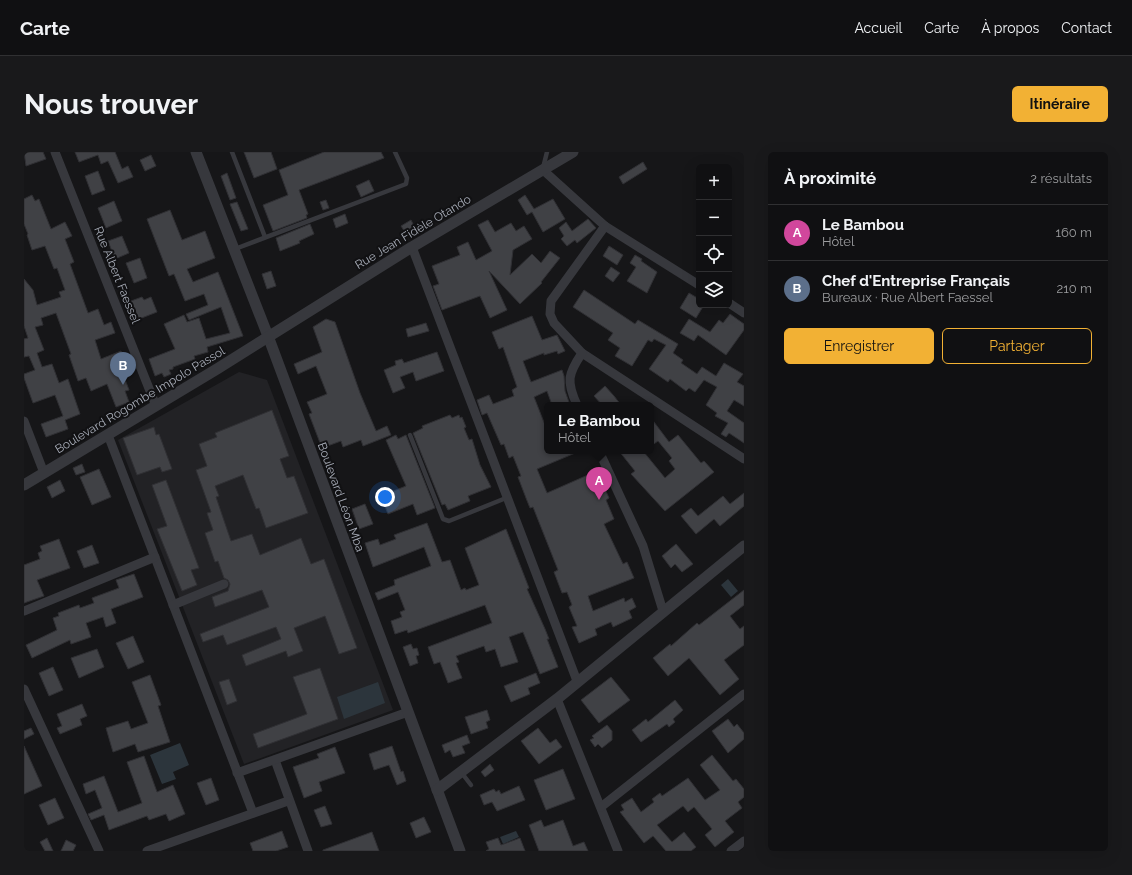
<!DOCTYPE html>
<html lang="fr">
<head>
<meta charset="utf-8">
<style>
  body { margin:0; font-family:Raleway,sans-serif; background:#19191b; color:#f1f3f6 }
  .controls { position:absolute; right:12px; top:12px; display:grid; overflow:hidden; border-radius:6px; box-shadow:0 4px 16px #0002 }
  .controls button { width:36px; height:36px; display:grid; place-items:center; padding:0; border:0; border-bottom:1px solid #303032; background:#101012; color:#f1f3f6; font:20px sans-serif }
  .you { position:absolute; left:361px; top:345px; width:14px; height:14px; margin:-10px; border:3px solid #fff; border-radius:50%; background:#1a73e8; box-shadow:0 0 0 6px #1a73e833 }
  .badge { display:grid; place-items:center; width:26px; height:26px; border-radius:50%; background:#f2b134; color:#fff; font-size:13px; font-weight:700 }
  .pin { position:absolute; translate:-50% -33px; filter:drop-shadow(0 1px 2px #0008) }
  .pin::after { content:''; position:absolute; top:21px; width:14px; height:12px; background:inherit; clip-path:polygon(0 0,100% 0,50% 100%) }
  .popup { position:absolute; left:520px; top:250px; width:110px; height:52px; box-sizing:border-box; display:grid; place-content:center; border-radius:6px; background:#101012; filter:drop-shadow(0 1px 3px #0005); font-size:13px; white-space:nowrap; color:#9c9d9f }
  .popup b { font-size:15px; color:#f1f3f6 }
  .popup::after { content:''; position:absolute; left:50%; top:100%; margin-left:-8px; border:8px solid transparent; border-top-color:#101012 }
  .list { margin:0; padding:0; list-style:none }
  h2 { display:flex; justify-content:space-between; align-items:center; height:52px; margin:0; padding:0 16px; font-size:17px }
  h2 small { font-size:13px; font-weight:400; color:#9c9d9f }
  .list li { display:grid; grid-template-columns:26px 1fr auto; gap:12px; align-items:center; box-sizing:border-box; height:56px; padding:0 16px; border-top:1px solid #303032 }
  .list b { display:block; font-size:15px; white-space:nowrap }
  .list p { margin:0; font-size:13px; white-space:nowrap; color:#9c9d9f }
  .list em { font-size:13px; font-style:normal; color:#9c9d9f }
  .actions { display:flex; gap:8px; padding:12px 16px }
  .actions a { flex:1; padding:9px 0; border:1px solid #f2b134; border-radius:6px; text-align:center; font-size:14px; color:#f2b134 }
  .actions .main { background:#f2b134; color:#111 }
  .icon { flex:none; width:22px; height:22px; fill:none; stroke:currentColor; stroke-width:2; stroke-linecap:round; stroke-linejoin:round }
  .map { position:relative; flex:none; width:720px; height:699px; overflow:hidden; border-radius:6px }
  header { display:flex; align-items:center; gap:24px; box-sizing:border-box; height:56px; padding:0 20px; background:#101012; border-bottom:1px solid #303032 }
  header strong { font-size:19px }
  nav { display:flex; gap:22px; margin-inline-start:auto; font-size:14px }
  .intro { display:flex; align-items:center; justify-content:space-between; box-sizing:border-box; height:96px; padding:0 24px }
  h1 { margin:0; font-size:28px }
  .button { padding:10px 18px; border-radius:6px; background:#f2b134; color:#111; font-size:14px; font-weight:700 }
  main { display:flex; gap:24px; padding:0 24px }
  aside { flex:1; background:#101012; border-radius:6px; box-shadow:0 4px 16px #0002 }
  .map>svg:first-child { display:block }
</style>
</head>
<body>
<header>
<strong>Carte</strong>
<nav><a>Accueil</a><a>Carte</a><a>À propos</a><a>Contact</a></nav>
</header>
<div class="intro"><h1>Nous trouver</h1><a class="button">Itinéraire</a></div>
<main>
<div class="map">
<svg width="720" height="699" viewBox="0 0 720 699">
  <rect width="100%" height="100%" fill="#161618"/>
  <polygon fill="#222225" points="215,220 243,228 369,558 220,612 94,288"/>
  <g fill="#2c353c">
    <polygon points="704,427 714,439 707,445 697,433"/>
    <polygon points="354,530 361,551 320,567 313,545"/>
    <polygon points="156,591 165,613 149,620 152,627 138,632 126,603"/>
    <polygon points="492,679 495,685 479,692 476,685"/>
  </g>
  <g fill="#404145" stroke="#303034">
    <polygon points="0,0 19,0 22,7 2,14"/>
    <polygon points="51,0 91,0 98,17 104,14 109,25 94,31 84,9 77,12 74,3 55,10"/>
    <polygon points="220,0 247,0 253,17 230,26"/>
    <polygon points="300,0 357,0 360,6 275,38 284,62 282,63 283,66 249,79 239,53 264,43 255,18"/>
    <polygon points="127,3 132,14 121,19 116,8"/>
    <polygon points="619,10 623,17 599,32 595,25"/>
    <polygon points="74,19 81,38 68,43 61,24"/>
    <polygon points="203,21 212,46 206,48 197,24"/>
    <polygon points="345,28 350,39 337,45 332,34"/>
    <polygon points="8,43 11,49 15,47 27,77 41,70 48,84 41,87 50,110 46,112 64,161 74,157 80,173 87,170 91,181 71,188 77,207 97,199 102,212 96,214 105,238 101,239 105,250 92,255 83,232 67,239 62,226 54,229 45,203 47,202 32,161 17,166 19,173 11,175 20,198 13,201 18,215 28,212 35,231 44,227 56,262 41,268 44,277 22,285 17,272 39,264 31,243 9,251 0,226 0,222 11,218 5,204 0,205 0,187 4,186 0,174 0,127 9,138 13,153 37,145 35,140 41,138 33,116 30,117 21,94 8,98 3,83 4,82 0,72 0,47"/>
    <polygon points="501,43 510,57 529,47 541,67 519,80 508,60 503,63 494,48"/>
    <polygon points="302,48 305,56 299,58 296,50"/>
    <polygon points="90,49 98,69 82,76 74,56"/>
    <polygon points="213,50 224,77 217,79 206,52"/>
    <polygon points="146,58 158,88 181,79 191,106 163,117 169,130 194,120 219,184 183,195 184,200 170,204 171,207 149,215 149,217 145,218 147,222 140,225 138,221 131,224 125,207 151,197 140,172 160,163 163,170 175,166 182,187 206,181 197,155 165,168 162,162 184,153 180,142 161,149 150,122 145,124 123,67"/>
    <polygon points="321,62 324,71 312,76 309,67"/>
    <polygon points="564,67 572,76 553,91 551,88 543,94 537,87 540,84 535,76 542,70 548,79"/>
    <polygon points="387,68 390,74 381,80 377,74"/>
    <polygon points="464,68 471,80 487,71 492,79 500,74 508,87 489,98 486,123 508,102 517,111 526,99 536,106 517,130 518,131 496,152 465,119 483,158 466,166 456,144 418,158 409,134 415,132 408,114 436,103 433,95 444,90 452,108 468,99 454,73"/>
    <polygon points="286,72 290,82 275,89 276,91 256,99 252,86"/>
    <polygon points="98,84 105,101 91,107 84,89"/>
    <polygon points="585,94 599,103 593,113 579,104"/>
    <polygon points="611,103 618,107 617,109 633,120 623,141 603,129 612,115 606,111"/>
    <polygon points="116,106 123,126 110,131 102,111"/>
    <polygon points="587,115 596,121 589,130 581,124"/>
    <polygon points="247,119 252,134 243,137 238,122"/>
    <polygon points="560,138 611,172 614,168 654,192 649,201 659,208 657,211 673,222 678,215 692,224 700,211 719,222 713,230 720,234 720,254 710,248 703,259 720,271 720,291 705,281 702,285 697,282 704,271 691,264 693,261 682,253 693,235 680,228 671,240 665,236 662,239 646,227 644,230 625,217 642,193 630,187 628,190 624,188 608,214 591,204 596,196 584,188 589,181 549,155"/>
    <polygon points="665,141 675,147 675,153 680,153 672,166 656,156"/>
    <polygon points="118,145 120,148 127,145 133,160 115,167 107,149"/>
    <polygon points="706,162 720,172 720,178 702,203 674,183 670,189 656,181 665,167 686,180 695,168 699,171"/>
    <polygon points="508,164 518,188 533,183 541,199 534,202 533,199 520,203 520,201 499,209 507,230 538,218 540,224 541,239 546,253 528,253 523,239 510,245 523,278 523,299 556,299 513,317 523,341 573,319 585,346 582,348 590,367 580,372 599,412 603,410 610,426 564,444 569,459 600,446 601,450 608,446 612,455 605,459 608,466 589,475 587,470 571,477 573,483 555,491 548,475 553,474 545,455 548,453 543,440 538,441 530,420 534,418 509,355 506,356 502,346 494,325 497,324 489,304 485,306 480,292 477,293 463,261 458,263 453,248 465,243 469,252 490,244 488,238 493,235 479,195 475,197 468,180"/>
    <polygon points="302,167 311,170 336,241 352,279 363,274 367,283 339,294 337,288 319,295 317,289 298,296 285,262 288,261 283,250 303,242 292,214 274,222 270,212 298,200 289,175"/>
    <polygon points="402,171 405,179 384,185 382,177"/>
    <polygon points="413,200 420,219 392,229 389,220 376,225 381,236 369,241 360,218 372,213 371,209 378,207 380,211"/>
    <polygon points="581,234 590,244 597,253 578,253 570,244"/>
    <polygon points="248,258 265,304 256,307 263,326 270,324 284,361 242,376 235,356 232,357 219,323 191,334 195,344 192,345 207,389 228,382 236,403 277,386 287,412 300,407 333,496 315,502 301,464 270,476 279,499 264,505 262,499 222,514 218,503 257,487 252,475 203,493 199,483 179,490 176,482 245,455 238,438 191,455 188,445 204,439 206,432 204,428 200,426 194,409 191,410 181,381 189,378 183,361 187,360 172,318 183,314 175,292 193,285 191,281"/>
    <polygon points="426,263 428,266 435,263 436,266 438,265 442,275 440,276 445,288 448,287 456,313 467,335 444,344 446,349 424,358 421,352 418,353 389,281 399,276 398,274"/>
    <polygon points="627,266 645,290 654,283 677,311 680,309 690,320 641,359 607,322 611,319 595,299 619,299 641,326 651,317 645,309 648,306 634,289 627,294"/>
    <polygon points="130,275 132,283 135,282 148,317 138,320 136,315 113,323 99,286"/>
    <polygon points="372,283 374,287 382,283 411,356 393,363 389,352 364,362 357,344 382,334 362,288"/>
    <polygon points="58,312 61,320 52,323 49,316"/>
    <polygon points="75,317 87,345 68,353 56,325"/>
    <polygon points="36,328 41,339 28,346 23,335"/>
    <polygon points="142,328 175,416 167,418 173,433 158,439 133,377 143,374 128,333"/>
    <polygon points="720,341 720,354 696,374 690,367 672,382 657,364 667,356 674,364 699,344 706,352"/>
    <polygon points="341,352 349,372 335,377 328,357"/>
    <polygon points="403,371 418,410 426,408 437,438 441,436 442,438 455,433 441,396 482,377 505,436 503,437 521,477 525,487 523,487 534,515 516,522 499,480 485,485 494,510 477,515 471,497 462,500 460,494 432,504 435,510 432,511 438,526 424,531 416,510 410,512 404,495 468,471 461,453 384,481 383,478 371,482 367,469 378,465 376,460 381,458 374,440 354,448 351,441 371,433 370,428 407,414 400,395 349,415 341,391 354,387 356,393 372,387 370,383"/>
    <polygon points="35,387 46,416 13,428 20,444 0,451 0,413 16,407 14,401 18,399 16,394"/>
    <polygon points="652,392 669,412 658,420 651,412 647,416 638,404"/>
    <polygon points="68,393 75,411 60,416 53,399"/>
    <polygon points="110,422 119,445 87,457 92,471 82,475 79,465 62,471 67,485 47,492 46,488 8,506 2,493 33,478 29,466 35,464 34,461 55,453 56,456 70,451 68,446 95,436 92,428"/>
    <polygon points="720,438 720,453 706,464 716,477 720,474 720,493 700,508 715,527 696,543 665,506 644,524 629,506 646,492 647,494 673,471 675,473"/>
    <polygon points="109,484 120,510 104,517 92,491"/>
    <polygon points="387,492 389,497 393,496 395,503 392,504 394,511 386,514 379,495"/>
    <polygon points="73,497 80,515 55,526 47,506"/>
    <polygon points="29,515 39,538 25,544 15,521"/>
    <polygon points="296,516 314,567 234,596 229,582 283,562 269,525"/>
    <polygon points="512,521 516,531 504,536 506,542 487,550 480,534"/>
    <polygon points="126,523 137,553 134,554 146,590 114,600 111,592 89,600 82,576 104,569 107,577 124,571 108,530"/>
    <polygon points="587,525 606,548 575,571 557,548"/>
    <polygon points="205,527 213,549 203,553 195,530"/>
    <polygon points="651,548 659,558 649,567 651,570 645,575 643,572 617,590 608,578 622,567 624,570"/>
    <polygon points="58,552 63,564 56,567 58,573 36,582 33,576 38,574 33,562"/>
    <polygon points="463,558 466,568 462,570 464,576 447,582 441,565"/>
    <polygon points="704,567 710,575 713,572 720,581 720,587 704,601 688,579"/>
    <polygon points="583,573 588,579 588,588 578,596 574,592 571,595 566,588 570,586 568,584"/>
    <polygon points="7,576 10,582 0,587 0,579"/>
    <polygon points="514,576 526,591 532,587 538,595 515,612 497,589"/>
    <polygon points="443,583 446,591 438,594 441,601 429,605 426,598 421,601 418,593"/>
    <polygon points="0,594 18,634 0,642"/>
    <polygon points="368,594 377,620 379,619 382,629 373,633 365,613 350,618 345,602"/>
    <polygon points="311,595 321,621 295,630 298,639 280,646 269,615 295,606 293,602"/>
    <polygon points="688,603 709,629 712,627 720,637 720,645 714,650 718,656 701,669 710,680 691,695 681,683 688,677 670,655 664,660 659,654 633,673 648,690 660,680 672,695 667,699 642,699 629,684 620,691 596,660 600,658 597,653 608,646 617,660 630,650 628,647 636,641 638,644 664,626 681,648 696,638 676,613"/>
    <polygon points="120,604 133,640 149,633 161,662 145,669 142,662 125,668 123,664 85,678 80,663 67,668 64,662 78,656 71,638 62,642 59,632 80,624 94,660 118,651 103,610"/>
    <polygon points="466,612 470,618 461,625 457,620"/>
    <polygon points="539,617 551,647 522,658 510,628"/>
    <polygon points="187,626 195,648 182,653 173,631"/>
    <polygon points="495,634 501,648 473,659 468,650 460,653 456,643 470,637 472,640 475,638 477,642"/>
    <polygon points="31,646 40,666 24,673 15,653"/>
    <polygon points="301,654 308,672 297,675 290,658"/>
    <polygon points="400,665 407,680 392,686 386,671"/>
    <polygon points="517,668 520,675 539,668 549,694 560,690 564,699 515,699 505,673"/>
    <polygon points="258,679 264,695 252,699 229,699 226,691"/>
    <polygon points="348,680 355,699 299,699 299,698"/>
    <polygon points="23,686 29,699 21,699 16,690"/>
    <polygon points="474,686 477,693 496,686 501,699 462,699 465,697 462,690"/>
    <polygon points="42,688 52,693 49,699 37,699"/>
  </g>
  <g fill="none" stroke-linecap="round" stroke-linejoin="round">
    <g stroke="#37383d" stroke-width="4.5">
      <polyline points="208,0 241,85"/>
      <polyline points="519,16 523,0"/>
      <polyline points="211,97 382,32 383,26 371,0"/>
      <polyline points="386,283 419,367 425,369 482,346"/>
      <polyline points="437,620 447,633"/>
    </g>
    <g stroke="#37383d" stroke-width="9">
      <polyline points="31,0 132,254"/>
      <polyline points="519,18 581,74 675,133"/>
      <polyline points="581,74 527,149 526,162 530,171 558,201 720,307"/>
      <polyline points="388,95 553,529"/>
      <polyline points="705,151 720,161"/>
      <path d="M553 253C542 229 544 222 558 201"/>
      <polyline points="0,269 20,321"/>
      <polyline points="84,283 229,661"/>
      <polyline points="575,299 619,394 639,459"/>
      <polyline points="149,453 200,432"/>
      <polyline points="0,459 131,405"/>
      <polyline points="0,537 75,699"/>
      <polyline points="533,547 594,699"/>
      <polyline points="251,608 284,699"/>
      <polyline points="213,621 384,560"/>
      <polyline points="577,655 720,542"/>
      <polyline points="123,699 264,649"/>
      <polyline points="707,699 720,689"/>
    </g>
    <g stroke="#37383d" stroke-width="11">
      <polyline points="172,0 244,184 436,699"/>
      <polyline points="0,333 193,217 388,95 549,0"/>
      <polyline points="413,638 533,547 720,394"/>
    </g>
  </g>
  <g text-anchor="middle" stroke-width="4" stroke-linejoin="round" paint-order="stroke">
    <g font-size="12" fill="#a8adb8" stroke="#111113">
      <text transform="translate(389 80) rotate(-31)" y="4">Rue Jean Fidèle Otando</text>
      <text transform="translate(93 123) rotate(68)" y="4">Rue Albert Faessel</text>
      <text transform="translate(116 248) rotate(-31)" y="4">Boulevard Rogombe Impolo Passol</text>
      <text transform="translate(317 345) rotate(70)" y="4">Boulevard Léon Mba</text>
    </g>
  </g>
</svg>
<div class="controls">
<button>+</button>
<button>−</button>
<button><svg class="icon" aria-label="locate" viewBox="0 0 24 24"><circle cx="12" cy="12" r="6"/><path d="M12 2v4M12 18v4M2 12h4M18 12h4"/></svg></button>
<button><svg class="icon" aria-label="layers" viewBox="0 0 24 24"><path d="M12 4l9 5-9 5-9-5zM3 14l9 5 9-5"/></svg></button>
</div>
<div class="you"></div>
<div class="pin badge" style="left:575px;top:348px;background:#d1479c">A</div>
<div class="popup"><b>Le Bambou</b>Hôtel</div>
<div class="pin badge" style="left:99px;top:233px;background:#5c6f8a">B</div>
</div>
<aside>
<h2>À proximité<small>2 résultats</small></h2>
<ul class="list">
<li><span class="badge" style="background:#d1479c">A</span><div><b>Le Bambou</b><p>Hôtel</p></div><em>160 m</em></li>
<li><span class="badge" style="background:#5c6f8a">B</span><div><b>Chef d'Entreprise Français</b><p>Bureaux · Rue Albert Faessel</p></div><em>210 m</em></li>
</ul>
<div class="actions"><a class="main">Enregistrer</a><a>Partager</a></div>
</aside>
</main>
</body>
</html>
